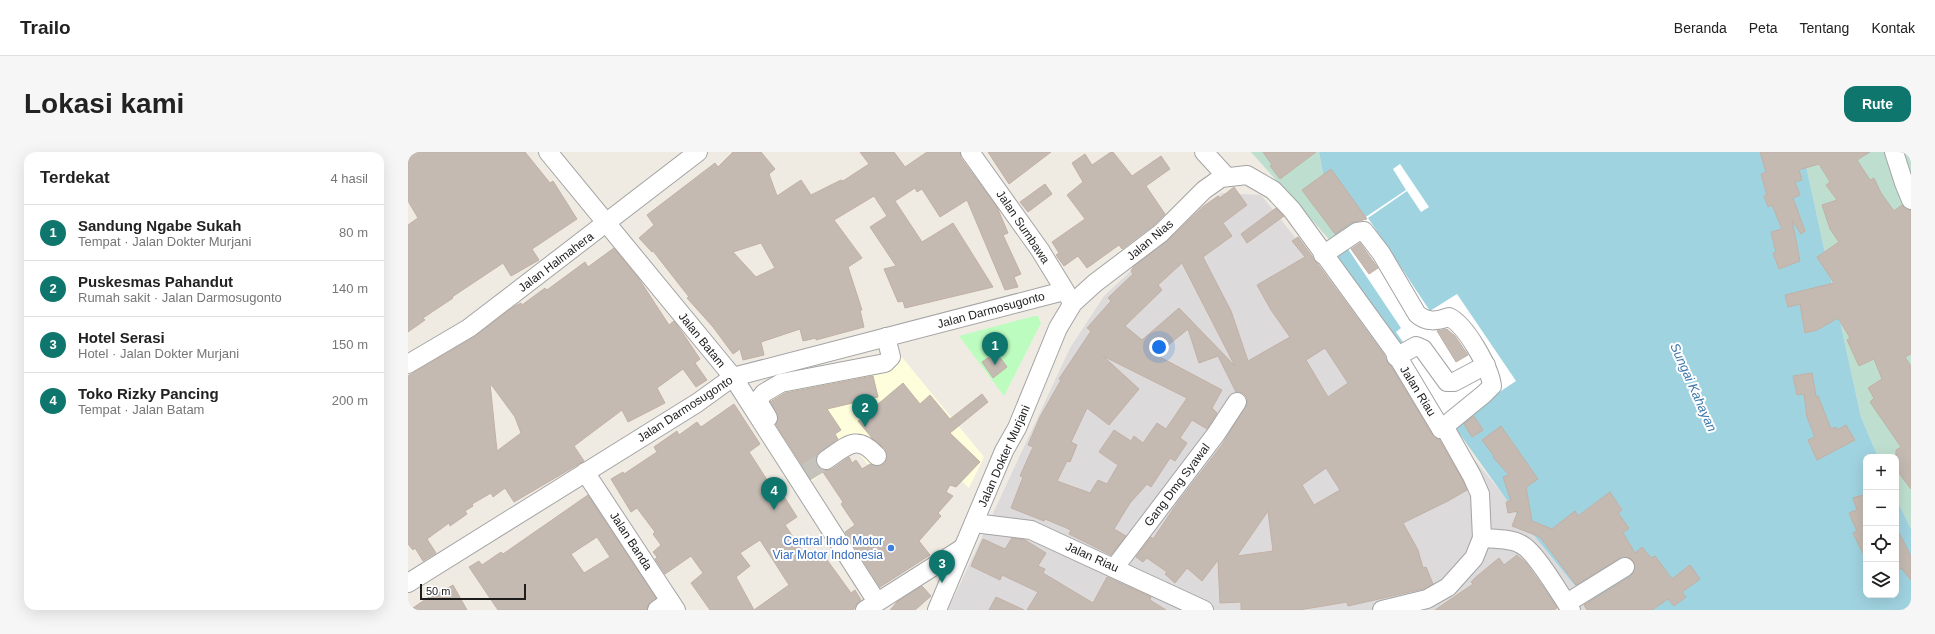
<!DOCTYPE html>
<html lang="id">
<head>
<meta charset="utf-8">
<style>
  body { margin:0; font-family:Helvetica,sans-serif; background:#f6f6f6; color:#222 }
  .controls { position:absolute; right:12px; bottom:12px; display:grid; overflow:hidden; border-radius:8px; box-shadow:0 4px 16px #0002 }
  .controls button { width:36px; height:36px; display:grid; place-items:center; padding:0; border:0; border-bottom:1px solid #e0e0e0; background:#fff; color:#222; font:20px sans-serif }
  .scale { position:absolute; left:12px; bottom:10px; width:106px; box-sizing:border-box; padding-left:4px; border:2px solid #1d1d1d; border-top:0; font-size:11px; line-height:14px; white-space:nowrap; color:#1d1d1d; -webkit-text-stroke:3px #fff; paint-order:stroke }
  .you { position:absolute; left:751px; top:195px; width:14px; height:14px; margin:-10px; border:3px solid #fff; border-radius:50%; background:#1a73e8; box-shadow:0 0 0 6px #1a73e833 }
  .badge { display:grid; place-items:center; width:26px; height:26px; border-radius:50%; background:#0f766e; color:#fff; font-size:13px; font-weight:700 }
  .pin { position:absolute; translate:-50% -33px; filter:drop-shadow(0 1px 2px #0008) }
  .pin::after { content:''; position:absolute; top:21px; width:14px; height:12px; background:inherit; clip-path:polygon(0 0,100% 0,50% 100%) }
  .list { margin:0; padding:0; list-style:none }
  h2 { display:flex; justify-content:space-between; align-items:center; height:52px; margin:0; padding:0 16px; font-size:17px }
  h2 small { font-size:13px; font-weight:400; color:#767676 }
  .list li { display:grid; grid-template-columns:26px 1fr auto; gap:12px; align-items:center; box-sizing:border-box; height:56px; padding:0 16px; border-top:1px solid #e0e0e0 }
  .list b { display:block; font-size:15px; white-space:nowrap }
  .list p { margin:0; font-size:13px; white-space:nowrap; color:#767676 }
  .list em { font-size:13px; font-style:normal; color:#767676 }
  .icon { flex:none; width:22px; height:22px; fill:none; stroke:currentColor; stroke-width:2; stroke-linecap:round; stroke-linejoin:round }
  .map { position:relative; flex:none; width:1503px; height:458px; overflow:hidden; border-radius:12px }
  header { display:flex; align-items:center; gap:24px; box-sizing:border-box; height:56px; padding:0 20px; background:#fff; border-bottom:1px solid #e0e0e0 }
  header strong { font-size:19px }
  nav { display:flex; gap:22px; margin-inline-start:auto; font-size:14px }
  .intro { display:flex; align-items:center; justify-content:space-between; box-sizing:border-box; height:96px; padding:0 24px }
  h1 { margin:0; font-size:28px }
  .button { padding:10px 18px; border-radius:12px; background:#0f766e; color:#fff; font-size:14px; font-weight:700 }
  main { display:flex; gap:24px; padding:0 24px }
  aside { flex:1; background:#fff; border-radius:12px; box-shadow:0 4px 16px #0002 }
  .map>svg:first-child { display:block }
</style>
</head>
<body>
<header>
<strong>Trailo</strong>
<nav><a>Beranda</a><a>Peta</a><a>Tentang</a><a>Kontak</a></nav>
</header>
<div class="intro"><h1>Lokasi kami</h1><a class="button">Rute</a></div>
<main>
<aside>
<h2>Terdekat<small>4 hasil</small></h2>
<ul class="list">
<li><span class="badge">1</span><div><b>Sandung Ngabe Sukah</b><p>Tempat · Jalan Dokter Murjani</p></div><em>80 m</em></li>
<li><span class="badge">2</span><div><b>Puskesmas Pahandut</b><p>Rumah sakit · Jalan Darmosugonto</p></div><em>140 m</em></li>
<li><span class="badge">3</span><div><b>Hotel Serasi</b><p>Hotel · Jalan Dokter Murjani</p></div><em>150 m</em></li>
<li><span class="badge">4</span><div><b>Toko Rizky Pancing</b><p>Tempat · Jalan Batam</p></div><em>200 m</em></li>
</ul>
</aside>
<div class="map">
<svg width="1503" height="458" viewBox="0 0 1503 458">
  <rect width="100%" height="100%" fill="#efebe3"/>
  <polygon fill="#dcdada" points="814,41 853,43 1188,458 540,458 662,196 696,144 787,59"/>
  <polygon fill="#fffedc" points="488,198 576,305 561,336 532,308 491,354 448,297 398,333 349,254 353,234 359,229"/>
  <g fill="#bedfcf">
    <polygon points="843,0 911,0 928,95"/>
    <polygon points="1395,0 1503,0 1503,377 1488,346 1488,305 1470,305 1453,265"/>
  </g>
  <polygon fill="#bcfdbf" points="626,164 630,164 633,171 596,244 551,184"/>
  <polygon fill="#a0d3e0" points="911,0 1395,0 1453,265 1470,305 1458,305 1458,443 1488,443 1488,346 1503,377 1503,458 1187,458 1111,365 932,114"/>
  <polygon fill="#fff" points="992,12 1021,55 1013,60 999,39 960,66 1022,159 1049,142 1108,229 1037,276 985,197 995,190 988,180 993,176 936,91 916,93 998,38 985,17"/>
  <g fill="#c4bab2" stroke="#c2b0a4" fill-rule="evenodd">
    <polygon points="4,0 117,0 142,31 145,29 169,67 124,97 131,108 103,124 95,111 44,145 45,146 15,166 17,168 0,180 0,73 10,66 0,49 0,3"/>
    <path d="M325 0H353L367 17 361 22 369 44 393 28 403 43 433 28 435 29 461 12 452 0H486L497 15 519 0H552L553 6 589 55 600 81 595 83 613 122 606 125 610 135 597 138 559 48 532 65 514 37 509 40 507 36 487 49 514 90 545 71 585 135 497 156 495 149 490 150 476 117 488 114 462 75 479 64 466 44 426 68 454 106 440 115 454 158H452L456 175 408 188V186L395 189 392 177 353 190 356 203 335 208 332 197 325 202 305 175 279 146 281 145 245 99 244 100 231 86 246 73 239 63 307 11 310 15ZM353 91 367 116 348 125 325 100Z"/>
    <polygon points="580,0 643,0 601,32"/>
    <polygon points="703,0 705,0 724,24 753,4 762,17 738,34 757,62 746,73 714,97 711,93 679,116 670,104 656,114 648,103 651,101 644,90 677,67 659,43 675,30 664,11 677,2 684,13"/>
    <polygon points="855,0 908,0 872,27 862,14 864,13"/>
    <polygon points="1352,0 1462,0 1449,8 1462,28 1466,26 1473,41 1486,59 1494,53 1497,57 1503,58 1503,202 1497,205 1503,214 1503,337 1488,317 1488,298 1493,295 1462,250 1466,246 1460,236 1474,227 1466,207 1451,214 1439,188 1442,186 1430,166 1409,178 1397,181 1392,152 1380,155 1377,143 1426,131 1409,105 1431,90 1422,77 1414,53 1429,48 1418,33 1422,30 1411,12 1391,18 1394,28 1387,30 1392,43 1385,46 1397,79 1393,82 1384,68 1392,109 1371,117 1365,101 1368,100 1363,80 1374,77 1364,53 1360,55 1356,44 1359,43 1353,22 1358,20"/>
    <polygon points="923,17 959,67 943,71 927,82 894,38"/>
    <polygon points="637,32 644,42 620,60 612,50"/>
    <path d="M826 35 839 53 815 71 824 84 795 105 823 159 840 209 882 185 863 158 849 133 897 105 884 89 890 85 976 203 979 210 983 214 1024 282 1031 287 1055 329 1059 338 1040 349 995 371 1010 398 1015 416 1018 415 1025 432 1015 437 940 454 939 450 891 458H833V450L812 451 810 408 794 429 779 416 767 431 757 422 759 420 739 406 735 410 728 405 743 385 745 387 770 350 814 293 839 251V246L835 241 828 240 810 204 791 211 780 177 748 203 814 238 804 256 809 261 799 277 784 268 772 286 779 291 767 309 762 306 743 335 739 332 722 351 706 377 718 384 703 403 661 382 663 378 637 367 636 369 603 356 615 325 612 324 625 295 620 293 632 265 653 228 651 227 683 179 679 176 703 149 700 146 725 122 723 119 726 114 759 89 796 54 810 44 812 46ZM774 111 827 214 771 156 734 188 717 174 754 138 750 133ZM917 196 940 231 920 245 898 208ZM695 204 779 246 758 277 749 271 735 291 726 284 723 289 706 278 691 300 710 313 699 332 690 328 682 341 649 329 659 309 662 310 669 293 663 290 679 256 701 273 731 237ZM918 316 932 338 906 353 894 333ZM860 359 865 399 829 404Z"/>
    <polygon points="868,56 876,64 839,91 833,82"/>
    <polygon points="952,91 970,116 961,122 943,97"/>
    <path d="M206 96 231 127 261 173 266 169 276 183 292 207 287 211 299 228 288 235 275 217 249 236 257 251 220 270 214 258 166 294 176 309 106 350 97 336 85 345 83 341 64 352 65 354 57 359 59 362 42 374 41 371 19 387 28 401 15 409 7 396 5 398 0 392V224L66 185 105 155 113 151 114 153 137 136 139 138 177 110 180 115ZM82 231 107 265 113 281 89 299Z"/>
    <polygon points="1039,177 1047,184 1060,203 1048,210 1029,179"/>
    <polygon points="588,200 599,215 585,226 574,210"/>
    <polygon points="1404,221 1408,244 1410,244 1423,277 1428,275 1429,278 1438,273 1447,288 1409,308 1400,288 1407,285 1399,265 1396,242 1389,243 1385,224"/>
    <polygon points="465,224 470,245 419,257 433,278 427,282 430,287 409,303 408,309 413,317 418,318 424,317 441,305 444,311 448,308 454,317 462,312 471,314 477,311 479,302 477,297 464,286 450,269 495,231 512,252 522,243 542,267 574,242 580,250 542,281 572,310 548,335 542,333 538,340 545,344 530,361 533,364 511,389 522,403 472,435 437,380 447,373 433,352 435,350 415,320 411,322 407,316 399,321 368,273 370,265 362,250 377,241"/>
    <path d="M326 252 352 292 341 300 365 337 370 335 389 365 377 373 402 410 414 401 443 441 447 438 453 448 445 458H302L283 431 295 421 283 404 257 422 247 407 249 405 245 400 253 393 245 382 247 380 229 356 223 360 203 327 215 320 216 322 249 300 246 295 269 279 271 283 289 270 293 275ZM352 388 381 433 346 458 328 425 342 414 332 401Z"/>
    <polygon points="1066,264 1075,278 1064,285 1056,272"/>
    <polygon points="1093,274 1130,327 1118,335 1124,369 1144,377 1167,359 1170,364 1202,340 1214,358 1210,361 1221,376 1215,381 1227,401 1234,395 1243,406 1247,404 1264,427 1282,413 1292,427 1274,440 1278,445 1266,454 1260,447 1244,458 1179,458 1176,453 1223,424 1227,415 1226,410 1222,406 1212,406 1168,433 1132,385 1104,374 1110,359 1100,361 1098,350 1103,349 1095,325 1101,323 1085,305 1086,304 1074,288"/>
    <polygon points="1458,342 1458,408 1445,381 1449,379 1441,361 1449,358 1445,346"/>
    <path d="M180 343 248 446 240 453 239 458H90L61 415 71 409 74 413 93 400 95 402ZM189 385 202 405 176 421 163 402Z"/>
    <polygon points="1488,375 1503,404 1503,428 1493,416 1488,419"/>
    <polygon points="604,386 617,388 638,401 630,414 637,417 635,421 685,451 699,425 743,445 742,448 758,458 619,458 630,440 594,423 592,428 563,414 575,387 597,397"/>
    <polygon points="1109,403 1118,411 1138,439 1149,456 1145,458 1027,458 1065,432 1063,430 1068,425 1091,406 1096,413"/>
    <polygon points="45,433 59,458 2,458 21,445 22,446"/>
    <polygon points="514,434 523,444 507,458 482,458 490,449"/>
    <polygon points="588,445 616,458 581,458"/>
  </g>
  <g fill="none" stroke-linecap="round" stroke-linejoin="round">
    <polyline stroke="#c5c2bb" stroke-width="18" stroke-dasharray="18 9" stroke-linecap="butt" points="397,321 418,308"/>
    <defs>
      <g id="minor">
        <polyline points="140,0 325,225 469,450"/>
        <polyline points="562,0 632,98 662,147"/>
        <polyline points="796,0 818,24"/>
        <polyline points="1486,0 1496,31 1503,48"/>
        <path d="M915 103 949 80 956 79 973 101 1009 162C1019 171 1029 169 1041 165 1058 173 1082 216 1084 234L1076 242 1033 277"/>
        <polyline points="988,205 1008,194 1015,197 1039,230 1046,230 1078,213"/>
        <polyline points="0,212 61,176 290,0"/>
        <polyline points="360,266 351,251 352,246 356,241 373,231 477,211 483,205 478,185"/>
        <path d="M418 308C439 294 449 281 469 304"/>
        <polyline points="177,320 268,458"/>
        <polyline points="566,371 623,378 796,458"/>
        <path d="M1074 386C1086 387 1104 386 1114 393 1128 400 1153 444 1163 458"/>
        <polyline points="707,415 808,282 829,250"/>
        <polyline points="0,431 289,251 325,225 656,139"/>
        <polyline points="1159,451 1217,415"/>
        <polyline points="249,458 262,449"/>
        <polyline points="457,458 553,397"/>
        <polyline points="529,458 596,299 609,276 650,176 665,151 687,131 753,81 796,38 813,26 839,23 865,38 884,58 985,197 1033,277 1037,276 1064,324 1072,342 1074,386 1066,406 1040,435 1019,447 974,458"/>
      </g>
    </defs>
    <use href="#minor" stroke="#a4a4a4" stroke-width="20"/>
    <use href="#minor" stroke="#fff" stroke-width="18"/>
  </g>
  <circle fill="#3f7fe0" stroke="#fff" stroke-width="1.5" cx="483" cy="396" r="4"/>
  <g text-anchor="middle" stroke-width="4" stroke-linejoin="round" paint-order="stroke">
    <g font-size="12" fill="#1d1d1d" stroke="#fff">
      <text transform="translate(615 75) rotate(56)" y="4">Jalan Sumbawa</text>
      <text transform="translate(742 88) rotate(-40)" y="4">Jalan Nias</text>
      <text transform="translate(148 110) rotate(-37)" y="4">Jalan Halmahera</text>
      <text transform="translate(583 158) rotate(-15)" y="4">Jalan Darmosugonto</text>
      <text transform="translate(294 188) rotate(51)" y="4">Jalan Batam</text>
      <text transform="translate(1010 239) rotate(58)" y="4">Jalan Riau</text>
      <text transform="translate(277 257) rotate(-33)" y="4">Jalan Darmosugonto</text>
      <text transform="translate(596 304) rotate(-66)" y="4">Jalan Dokter Murjani</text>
      <text transform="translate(769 333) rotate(-53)" y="4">Gang Dmg Syawal</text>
      <text transform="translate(223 389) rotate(57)" y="4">Jalan Banda</text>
      <text transform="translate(684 405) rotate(24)" y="4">Jalan Riau</text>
    </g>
    <g font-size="12" fill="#366cbe" stroke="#fff" text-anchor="end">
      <text x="475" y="393">Central Indo Motor<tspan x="475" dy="14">Viar Motor Indonesia</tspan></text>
    </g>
    <g font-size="13" font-style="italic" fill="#407aac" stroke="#fff">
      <text transform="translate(1286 235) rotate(66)" y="5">Sungai Kahayan</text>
    </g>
  </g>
</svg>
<div class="controls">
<button>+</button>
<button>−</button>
<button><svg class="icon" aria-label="locate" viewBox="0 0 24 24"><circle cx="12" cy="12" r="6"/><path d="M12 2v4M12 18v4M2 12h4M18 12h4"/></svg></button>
<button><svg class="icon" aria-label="layers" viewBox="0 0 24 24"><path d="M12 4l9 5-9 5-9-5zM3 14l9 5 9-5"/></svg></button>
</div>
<div class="scale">50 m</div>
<div class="you"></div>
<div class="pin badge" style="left:587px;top:213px">1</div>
<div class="pin badge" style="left:457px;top:275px">2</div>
<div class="pin badge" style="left:534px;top:431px">3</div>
<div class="pin badge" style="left:366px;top:358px">4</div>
</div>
</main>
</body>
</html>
